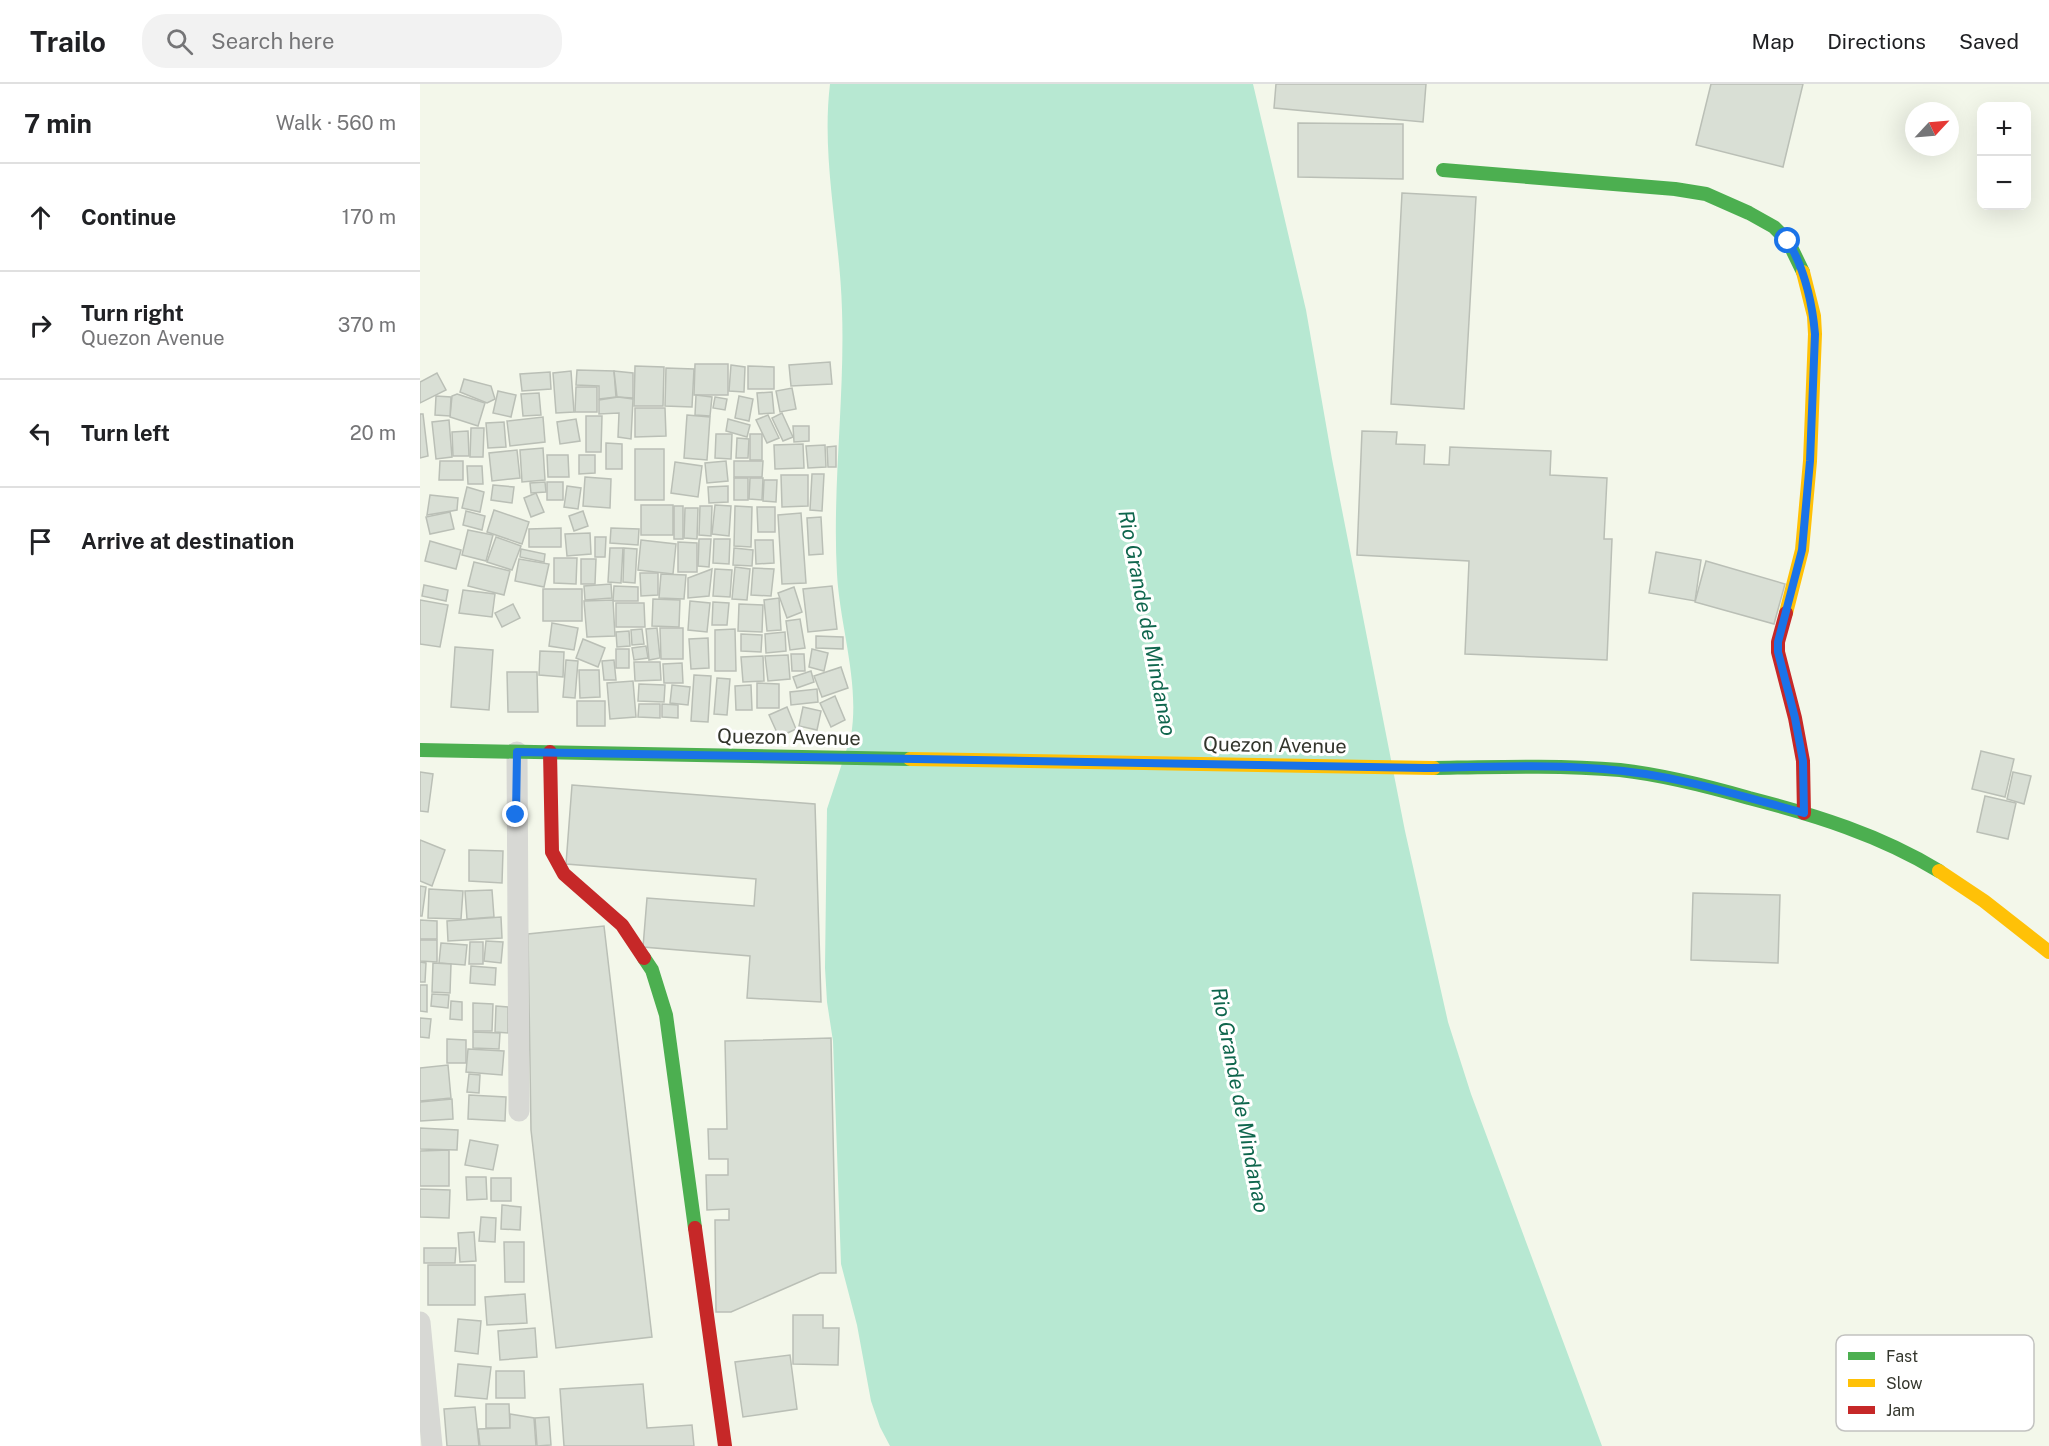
<!DOCTYPE html>
<html lang="en">
<head>
<meta charset="utf-8">
<style>
  body { margin:0; font-family:"Public Sans",sans-serif; background:#f2f2f2; color:#202124 }
  .controls { position:absolute; right:18px; top:18px; display:grid; overflow:hidden; border-radius:12px; box-shadow:0 6px 24px #0002 }
  .controls button { width:54px; height:54px; display:grid; place-items:center; padding:0; border:0; border-bottom:2px solid #e0e0e0; background:#fff; color:#202124; font:30px sans-serif }
  .compass { position:absolute; left:1485px; top:18px; width:54px; height:54px; border-radius:50%; background:#fff; box-shadow:0 6px 24px #0002; rotate:64deg }
  .stop { position:absolute; width:18px; height:18px; margin:-14px; border:4px solid #1a73e8; border-radius:50%; background:#fff }
  .stop.end { background:#1a73e8; border-color:#fff; box-shadow:0 2px 6px #0008 }
  .list { margin:0; padding:0; list-style:none }
  h2 { display:flex; justify-content:space-between; align-items:center; height:78px; margin:0; padding:0 24px; font-size:26px }
  h2 small { font-size:20px; font-weight:400; color:#757577 }
  .list li { display:grid; grid-template-columns:39px 1fr auto; gap:18px; align-items:center; box-sizing:border-box; height:108px; padding:0 24px; border-top:2px solid #e0e0e0 }
  .list b { display:block; font-size:22px; white-space:nowrap }
  .list p { margin:0; font-size:20px; white-space:nowrap; color:#757577 }
  .list em { font-size:20px; font-style:normal; color:#757577 }
  .icon { flex:none; width:33px; height:33px; fill:none; stroke:currentColor; stroke-width:2; stroke-linecap:round; stroke-linejoin:round }
  .map { position:relative; flex:none; width:1629px; height:1362px; overflow:hidden }
  header { display:flex; align-items:center; gap:36px; box-sizing:border-box; height:84px; padding:0 30px; background:#fff; border-bottom:2px solid #e0e0e0 }
  header strong { font-size:28px }
  nav { display:flex; gap:33px; margin-inline-start:auto; font-size:21px }
  .search { width:420px; height:54px; background:#f2f2f2; display:flex; align-items:center; gap:15px; box-sizing:border-box; padding:0 21px; border-radius:24px; color:#757577; font-size:22px }
  main { display:flex }
  aside { flex:1; background:#fff }
  .map>svg:first-child { display:block }
</style>
</head>
<body>
<header>
<strong>Trailo</strong>
<div class="search"><svg class="icon" aria-label="search" viewBox="0 0 24 24"><circle cx="10" cy="10" r="6"/><path d="M15 15l6 6"/></svg>Search here</div>
<nav><a>Map</a><a>Directions</a><a>Saved</a></nav>
</header>
<main>
<aside>
<h2>7 min<small>Walk · 560 m</small></h2>
<ul class="list">
<li><svg class="icon" aria-label="ahead" viewBox="0 0 24 24"><path d="M12 20V5M6 11l6-6 6 6"/></svg><div><b>Continue</b></div><em>170 m</em></li>
<li><svg class="icon" aria-label="right" viewBox="0 0 24 24"><path d="M7 20v-9h11M14 6l5 5-5 5"/></svg><div><b>Turn right</b><p>Quezon Avenue</p></div><em>370 m</em></li>
<li><svg class="icon" aria-label="left" viewBox="0 0 24 24"><path d="M17 20v-9H6M10 6l-5 5 5 5"/></svg><div><b>Turn left</b></div><em>20 m</em></li>
<li><svg class="icon" aria-label="arrive" viewBox="0 0 24 24"><path d="M6 21V4h12l-3 4 3 4H6"/></svg><div><b>Arrive at destination</b></div></li>
</ul>
</aside>
<div class="map">
<svg width="1629" height="1362" viewBox="0 0 1629 1362">
  <rect width="100%" height="100%" fill="#f3f7ea"/>
  <path fill="#b7e8d2" d="M410 0H833L886 226 912 375 985 747 1028 938 1051 1010 1182 1362H470L460 1343 451 1317 437 1241 421 1180 413 957 407 918 405 884 407 725 431 652C440 599 420 543 417 490 412 403 425 314 422 226 420 151 401 75 410 0Z"/>
  <g fill="#d9dfd5" stroke="#babfb6" stroke-width="1.5">
    <polygon points="856,0 1006,0 1003,38 854,24"/>
    <polygon points="1291,0 1383,0 1363,83 1276,61"/>
    <polygon points="878,39 983,40 983,95 878,93"/>
    <polygon points="982,109 1056,113 1044,325 971,320"/>
    <polygon points="410,278 412,300 371,302 369,281"/>
    <polygon points="275,280 308,280 308,311 274,311"/>
    <polygon points="311,281 325,283 324,308 309,307"/>
    <polygon points="215,282 244,283 243,322 214,322"/>
    <polygon points="328,282 354,283 354,305 328,305"/>
    <polygon points="246,284 274,285 272,323 245,322"/>
    <polygon points="157,286 194,287 196,313 179,315 179,302 156,301"/>
    <polygon points="151,287 154,328 136,329 133,289"/>
    <polygon points="194,287 213,289 213,314 197,313"/>
    <polygon points="130,288 131,305 102,307 100,290"/>
    <polygon points="17,289 26,306 0,319 0,298"/>
    <polygon points="44,295 71,302 75,315 67,319 40,308"/>
    <polygon points="156,303 177,303 177,328 155,328"/>
    <polygon points="372,304 376,325 360,328 356,307"/>
    <polygon points="78,307 96,311 91,333 73,329"/>
    <polygon points="352,308 354,329 339,330 337,309"/>
    <polygon points="119,309 121,331 103,332 101,310"/>
    <polygon points="37,310 65,319 58,342 30,333 32,312"/>
    <polygon points="276,311 292,313 290,332 275,331"/>
    <polygon points="16,312 31,313 30,332 15,331"/>
    <polygon points="319,312 333,315 329,337 315,334"/>
    <polygon points="198,313 213,315 211,355 198,353 199,329 179,330 179,316"/>
    <polygon points="295,313 307,315 305,326 293,324"/>
    <polygon points="215,324 245,324 246,352 215,353"/>
    <polygon points="362,329 373,353 363,357 352,334"/>
    <polygon points="0,330 3,330 8,372 0,374"/>
    <polygon points="267,331 290,333 287,376 264,374"/>
    <polygon points="348,331 359,354 347,359 336,336"/>
    <polygon points="166,332 182,332 181,368 166,368"/>
    <polygon points="123,333 125,358 90,362 87,337"/>
    <polygon points="156,335 160,357 140,360 137,338"/>
    <polygon points="308,335 330,341 327,353 306,347"/>
    <polygon points="29,336 32,373 16,375 12,338"/>
    <polygon points="84,338 86,363 68,364 66,339"/>
    <polygon points="373,342 389,342 389,357 374,358"/>
    <polygon points="51,344 64,344 63,373 50,373"/>
    <polygon points="48,347 49,372 33,372 32,348"/>
    <polygon points="942,347 977,348 976,360 1005,361 1004,380 1029,381 1030,363 1131,367 1130,391 1187,394 1184,455 1192,455 1187,576 1045,570 1049,477 937,471"/>
    <polygon points="296,350 312,350 311,375 295,374"/>
    <rect x="330" y="350" width="12" height="26"/>
    <polygon points="317,354 329,355 328,374 316,374"/>
    <polygon points="186,359 202,360 202,385 186,385"/>
    <polygon points="383,360 384,384 355,385 354,361"/>
    <polygon points="405,361 406,383 388,384 386,362"/>
    <polygon points="416,362 416,383 408,383 407,363"/>
    <polygon points="123,364 125,396 102,398 100,366"/>
    <rect x="215" y="365" width="29" height="51"/>
    <polygon points="97,366 100,394 72,397 69,369"/>
    <polygon points="127,371 148,371 149,393 128,393"/>
    <polygon points="159,371 175,371 175,389 159,390"/>
    <polygon points="20,377 43,377 43,396 19,396"/>
    <polygon points="306,377 308,397 287,399 285,379"/>
    <polygon points="314,377 343,377 342,393 314,393"/>
    <polygon points="255,378 282,382 278,413 251,409"/>
    <polygon points="47,382 62,382 63,400 48,400"/>
    <polygon points="392,390 404,390 402,427 390,426"/>
    <polygon points="361,391 388,391 388,422 362,423"/>
    <polygon points="165,393 191,395 190,424 163,422"/>
    <rect x="314" y="394" width="14" height="22"/>
    <polygon points="330,394 343,394 342,416 329,415"/>
    <polygon points="344,396 357,396 356,418 343,417"/>
    <polygon points="125,398 126,408 111,409 110,399"/>
    <rect x="127" y="398" width="16" height="18"/>
    <polygon points="73,401 94,403 92,419 71,416"/>
    <polygon points="147,402 161,404 158,425 144,423"/>
    <polygon points="308,402 308,418 289,419 288,403"/>
    <polygon points="47,403 64,408 60,428 42,424"/>
    <polygon points="116,409 124,428 111,433 104,414"/>
    <polygon points="10,411 38,414 37,426 7,431"/>
    <rect x="221" y="421" width="32" height="30"/>
    <polygon points="295,421 311,422 309,452 292,450"/>
    <rect x="254" y="422" width="9" height="33"/>
    <polygon points="280,422 292,422 291,452 279,451"/>
    <polygon points="315,422 332,423 331,463 314,462"/>
    <polygon points="337,423 355,423 355,448 338,448"/>
    <polygon points="265,424 278,424 277,455 264,454"/>
    <polygon points="74,426 109,438 102,460 67,448"/>
    <polygon points="46,427 65,432 62,446 43,441"/>
    <polygon points="163,427 168,442 154,447 149,432"/>
    <polygon points="30,428 34,445 10,450 6,433"/>
    <polygon points="381,429 386,499 362,500 358,431"/>
    <polygon points="401,433 403,470 389,471 387,434"/>
    <polygon points="141,444 141,463 109,463 109,445"/>
    <polygon points="191,444 219,445 218,461 190,459"/>
    <polygon points="48,446 73,451 66,477 42,471"/>
    <polygon points="170,449 171,470 147,472 145,450"/>
    <polygon points="76,453 101,462 92,486 67,478"/>
    <polygon points="175,453 186,453 185,473 175,473"/>
    <polygon points="279,455 291,455 289,483 278,482"/>
    <polygon points="294,455 310,455 309,480 293,479"/>
    <polygon points="221,456 256,460 253,490 218,486"/>
    <polygon points="335,456 353,456 354,479 336,480"/>
    <polygon points="10,457 41,466 36,485 5,477"/>
    <polygon points="258,458 277,459 277,488 258,488"/>
    <polygon points="190,464 203,464 201,499 188,498"/>
    <polygon points="204,464 217,465 215,499 203,498"/>
    <polygon points="314,464 333,466 332,482 313,481"/>
    <polygon points="101,465 125,470 124,478 100,473"/>
    <polygon points="1236,468 1281,476 1275,517 1229,509"/>
    <polygon points="134,474 157,474 156,500 134,499"/>
    <polygon points="99,475 129,480 124,503 95,497"/>
    <polygon points="161,475 176,475 175,500 161,500"/>
    <polygon points="1286,477 1365,500 1354,540 1275,518"/>
    <polygon points="54,478 90,487 84,511 48,502"/>
    <polygon points="315,483 330,485 327,516 312,515"/>
    <polygon points="333,484 354,485 351,512 331,511"/>
    <polygon points="292,485 289,512 268,514 268,494"/>
    <polygon points="295,485 312,486 310,513 293,512"/>
    <polygon points="220,489 238,489 238,511 221,512"/>
    <polygon points="241,490 266,491 264,515 239,514"/>
    <polygon points="191,500 192,514 165,516 164,502"/>
    <polygon points="4,501 28,506 26,517 2,512"/>
    <polygon points="194,502 218,503 218,517 193,517"/>
    <polygon points="412,502 417,545 388,548 383,505"/>
    <polygon points="374,503 382,528 367,534 358,509"/>
    <rect x="123" y="505" width="39" height="32"/>
    <polygon points="43,506 75,510 72,533 39,529"/>
    <polygon points="359,514 361,546 347,547 344,516"/>
    <polygon points="233,515 260,516 259,543 232,542"/>
    <polygon points="0,516 28,521 20,563 0,560"/>
    <polygon points="193,516 195,552 167,553 164,517"/>
    <polygon points="270,517 290,519 287,548 268,546"/>
    <polygon points="293,518 309,519 307,541 292,541"/>
    <polygon points="196,519 224,519 225,543 196,543"/>
    <polygon points="93,520 100,534 82,543 75,529"/>
    <polygon points="319,520 343,521 342,548 318,547"/>
    <polygon points="380,535 385,564 370,566 366,537"/>
    <polygon points="132,539 158,544 154,566 129,562"/>
    <polygon points="237,544 240,574 229,576 226,545"/>
    <polygon points="240,544 263,544 263,575 241,575"/>
    <polygon points="222,545 224,560 212,561 211,546"/>
    <polygon points="315,545 316,587 295,587 295,546"/>
    <polygon points="209,547 210,562 197,563 196,548"/>
    <polygon points="365,548 366,567 346,569 345,550"/>
    <polygon points="321,550 342,551 341,568 321,567"/>
    <polygon points="396,552 423,553 423,565 396,564"/>
    <polygon points="288,554 289,584 271,585 269,555"/>
    <polygon points="163,555 185,564 178,583 156,574"/>
    <polygon points="226,562 228,574 214,576 212,564"/>
    <polygon points="35,563 73,566 69,626 31,623"/>
    <rect x="196" y="565" width="13" height="19"/>
    <polygon points="392,565 408,569 404,587 389,583"/>
    <polygon points="120,567 144,568 143,593 119,591"/>
    <polygon points="371,570 384,570 385,587 372,587"/>
    <polygon points="368,571 370,595 348,597 345,572"/>
    <polygon points="343,572 344,597 323,598 321,573"/>
    <polygon points="146,576 158,577 155,614 143,613"/>
    <polygon points="194,576 196,596 184,596 182,577"/>
    <polygon points="214,578 240,578 241,596 215,597"/>
    <polygon points="262,579 263,599 244,599 243,580"/>
    <polygon points="421,583 428,604 402,613 394,592"/>
    <polygon points="159,586 179,586 180,613 160,614"/>
    <polygon points="391,587 394,598 377,604 373,593"/>
    <polygon points="87,588 117,588 118,628 88,628"/>
    <polygon points="274,591 291,592 288,638 271,637"/>
    <polygon points="297,594 310,595 307,631 294,630"/>
    <polygon points="213,597 216,633 190,635 187,599"/>
    <polygon points="337,599 359,600 359,624 337,624"/>
    <polygon points="219,600 245,601 244,618 218,617"/>
    <polygon points="252,601 270,603 268,621 250,619"/>
    <polygon points="331,601 332,626 316,626 315,602"/>
    <polygon points="397,605 398,618 371,621 370,608"/>
    <polygon points="415,612 425,636 411,643 400,619"/>
    <rect x="157" y="617" width="28" height="25"/>
    <polygon points="219,620 240,620 240,634 218,633"/>
    <polygon points="242,620 258,621 258,634 242,633"/>
    <polygon points="367,623 376,645 359,653 349,631"/>
    <polygon points="383,623 401,627 397,646 379,642"/>
    <polygon points="1561,667 1594,675 1585,713 1552,705"/>
    <polygon points="0,688 13,690 8,728 0,727"/>
    <polygon points="1593,688 1611,692 1604,720 1587,715"/>
    <polygon points="152,701 395,720 401,918 327,914 330,872 223,863 227,814 334,822 336,795 146,780"/>
    <polygon points="1565,712 1596,719 1588,755 1557,748"/>
    <polygon points="0,756 25,766 12,802 0,797"/>
    <polygon points="49,766 83,767 82,799 49,797"/>
    <polygon points="0,802 6,803 2,832 0,832"/>
    <polygon points="9,805 43,807 41,835 8,834"/>
    <polygon points="72,806 74,833 47,835 45,807"/>
    <polygon points="1273,809 1360,811 1358,879 1271,876"/>
    <polygon points="81,833 82,854 28,857 27,837"/>
    <polygon points="0,836 17,837 17,855 0,855"/>
    <polygon points="184,842 232,1253 136,1264 111,1046 108,850"/>
    <polygon points="0,856 17,856 17,878 0,877"/>
    <polygon points="66,857 83,858 81,879 64,877"/>
    <polygon points="50,858 63,858 63,880 49,880"/>
    <polygon points="21,859 47,861 45,881 19,879"/>
    <polygon points="0,878 6,879 5,898 0,898"/>
    <polygon points="13,879 31,880 30,909 12,908"/>
    <polygon points="51,882 76,884 75,901 50,899"/>
    <polygon points="0,901 7,901 7,928 0,927"/>
    <polygon points="12,910 29,911 28,924 11,922"/>
    <polygon points="31,917 42,918 42,936 30,935"/>
    <polygon points="53,919 73,920 72,947 53,947"/>
    <polygon points="76,922 88,923 88,949 75,948"/>
    <polygon points="0,934 11,935 9,954 0,953"/>
    <polygon points="53,948 80,949 79,965 53,964"/>
    <polygon points="411,954 416,1189 400,1189 311,1228 296,1228 295,1136 309,1136 309,1125 287,1126 286,1091 308,1091 308,1075 289,1075 288,1045 307,1045 305,957"/>
    <polygon points="27,955 46,956 46,979 27,979"/>
    <polygon points="48,965 84,967 82,991 46,988"/>
    <polygon points="28,981 31,1014 0,1017 0,984"/>
    <polygon points="49,990 60,991 59,1009 47,1008"/>
    <polygon points="49,1011 86,1013 85,1037 48,1035"/>
    <polygon points="32,1015 33,1035 0,1037 0,1018"/>
    <polygon points="0,1044 38,1046 37,1066 0,1065"/>
    <polygon points="50,1056 78,1061 73,1086 45,1081"/>
    <polygon points="29,1066 29,1102 0,1102 0,1067"/>
    <polygon points="46,1093 66,1093 67,1115 47,1116"/>
    <rect x="71" y="1094" width="20" height="23"/>
    <polygon points="0,1105 30,1106 29,1134 0,1133"/>
    <polygon points="82,1121 101,1123 100,1146 81,1145"/>
    <polygon points="61,1133 76,1134 75,1158 59,1157"/>
    <polygon points="54,1148 56,1177 40,1178 38,1149"/>
    <polygon points="84,1158 104,1158 104,1198 85,1198"/>
    <polygon points="4,1164 36,1164 35,1179 4,1179"/>
    <rect x="8" y="1181" width="47" height="40"/>
    <polygon points="105,1210 107,1239 67,1241 65,1213"/>
    <polygon points="373,1231 403,1231 403,1244 419,1244 418,1281 373,1280"/>
    <polygon points="38,1235 61,1237 58,1270 35,1267"/>
    <polygon points="115,1244 117,1273 80,1276 78,1247"/>
    <polygon points="370,1271 377,1325 323,1333 315,1278"/>
    <polygon points="38,1280 71,1283 67,1315 35,1312"/>
    <polygon points="76,1287 104,1287 105,1314 76,1314"/>
    <polygon points="223,1300 227,1344 272,1341 274,1362 144,1362 140,1305"/>
    <polygon points="66,1320 89,1320 90,1344 66,1344"/>
    <polygon points="55,1323 59,1362 27,1362 24,1325"/>
    <polygon points="90,1330 114,1334 116,1362 60,1362 58,1345 90,1344"/>
    <polygon points="129,1333 131,1361 117,1362 115,1334"/>
  </g>
  <g fill="none" stroke-linecap="round" stroke-linejoin="round">
    <g stroke="#d7d8d4" stroke-width="21">
      <polyline points="97,668 99,1027"/>
      <polyline points="0,1238 12,1362"/>
    </g>
    <g stroke="#4caf50" stroke-width="14">
      <polyline points="1023,86 1255,105 1286,110 1329,129 1354,143 1368,157 1383,188"/>
      <polyline points="0,666 490,675"/>
      <path d="M1014 684C1076 683 1138 681 1200 686 1244 691 1287 702 1329 714 1395 731 1460 751 1519 787"/>
      <polyline points="224,874 232,886 246,931 275,1144"/>
    </g>
    <g stroke="#ffc107" stroke-width="14">
      <polyline points="1366,529 1382,466 1390,377 1395,250 1394,232 1383,188"/>
      <polyline points="490,675 1014,684"/>
      <polyline points="1519,787 1564,817 1629,868"/>
    </g>
    <g stroke="#c62828" stroke-width="14">
      <polyline points="1366,529 1358,558 1358,568 1375,634 1383,677 1384,729"/>
      <polyline points="130,668 132,768 144,790 202,841 224,874"/>
      <polyline points="275,1144 305,1362"/>
    </g>
  </g>
  <g fill="none" stroke-linecap="round" stroke-linejoin="round">
    <path stroke="#1a73e8" stroke-width="8" d="M96 731 97 668 1005 684C1064 683 1124 680 1183 685 1252 690 1318 711 1384 729L1383 677 1375 634 1358 568V558L1382 466 1390 377 1395 250C1392 216 1385 186 1368 157"/>
  </g>
  <g text-anchor="middle" stroke-width="6" stroke-linejoin="round" paint-order="stroke">
    <g font-size="20" fill="#33352c" stroke="#fff">
      <text transform="translate(369 653) rotate(1)" y="7">Quezon Avenue</text>
      <text transform="translate(855 661) rotate(1)" y="7">Quezon Avenue</text>
    </g>
    <g font-size="21" font-style="italic" fill="#0f664d" stroke="#fff">
      <text transform="translate(727 539) rotate(79)" y="7">Rio Grande de Mindanao</text>
      <text transform="translate(820 1016) rotate(79)" y="7">Rio Grande de Mindanao</text>
    </g>
  </g>
  <rect x="1416" y="1251" width="198" height="96" rx="9" fill="#fff" stroke="#c2c2c0" stroke-width="1.5"/>
  <rect x="1428" y="1268" width="27" height="8" fill="#4caf50"/>
  <rect x="1428" y="1295" width="27" height="8" fill="#ffc107"/>
  <rect x="1428" y="1322" width="27" height="8" fill="#c62828"/>
  <g font-size="16" fill="#33352c">
    <text x="1466" y="1278">Fast</text>
    <text x="1466" y="1305">Slow</text>
    <text x="1466" y="1332">Jam</text>
  </g>
</svg>
<div class="controls">
<button>+</button>
<button>−</button>
</div>
<svg class="compass" viewBox="-18 -18 36 36"><path d="M0-13l5 13h-10z" fill="#e53935"/><path d="M0 13l5-13h-10z" fill="#757577"/></svg>
<div class="stop" style="left:1368px;top:157px"></div>
<div class="stop end" style="left:96px;top:731px"></div>
</div>
</main>
</body>
</html>
